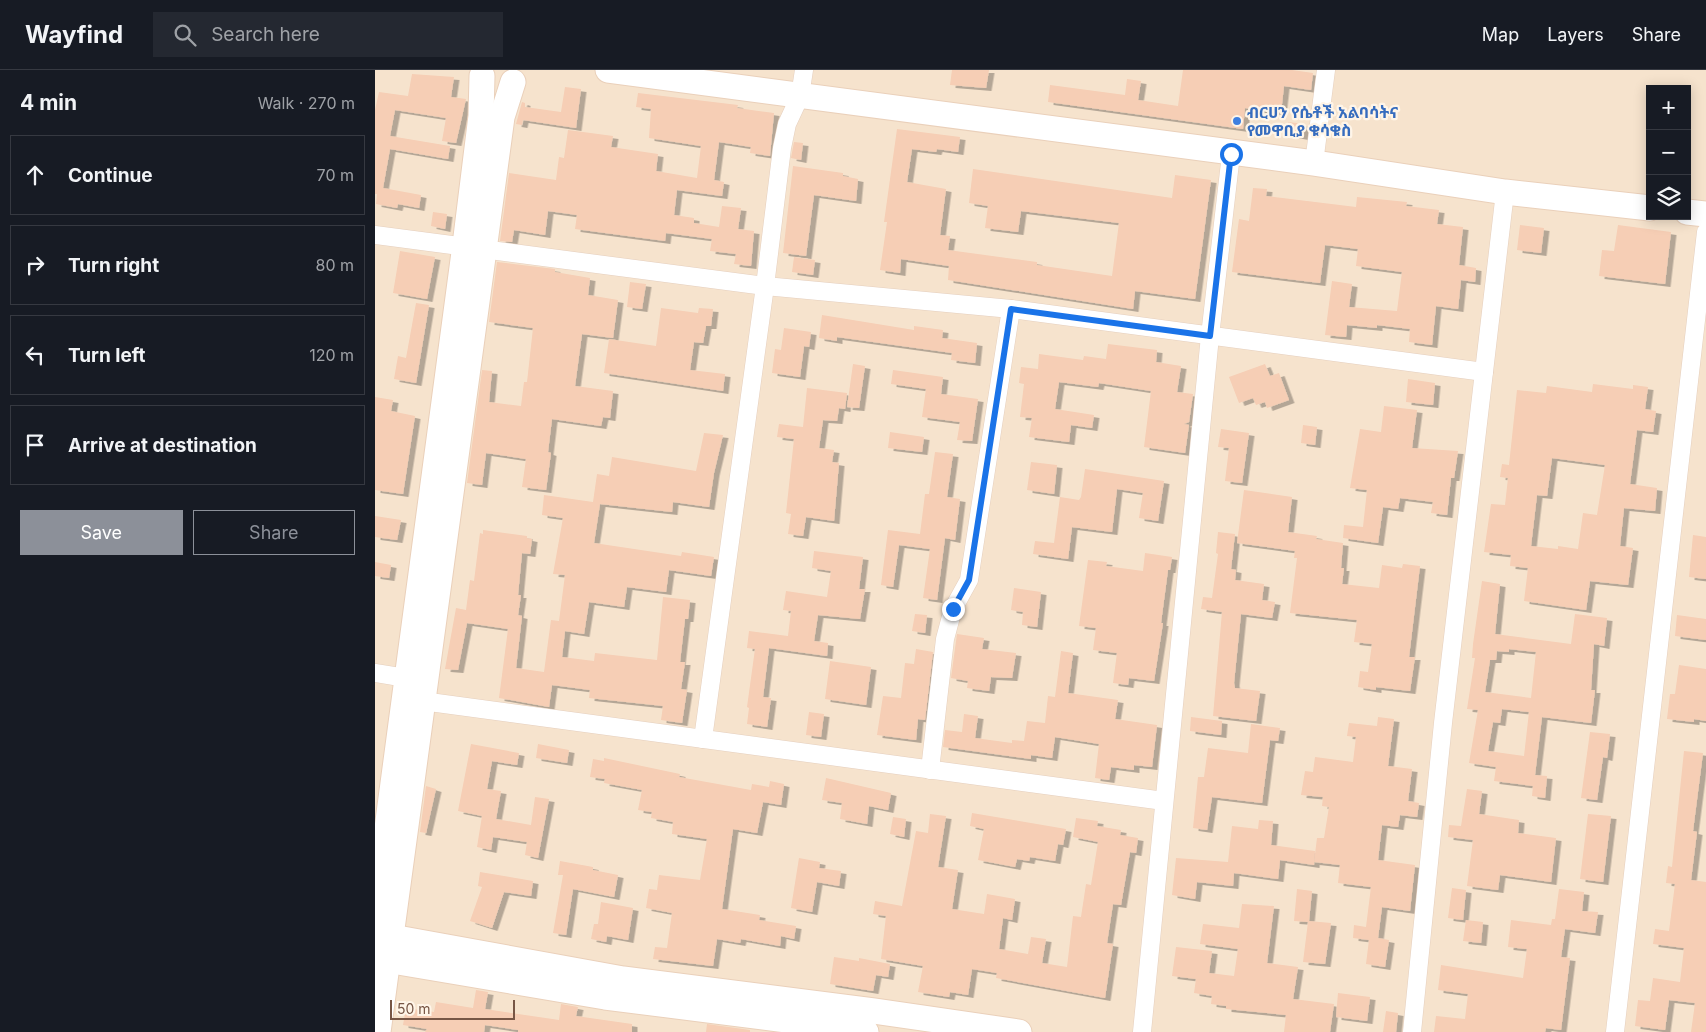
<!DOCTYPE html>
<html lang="en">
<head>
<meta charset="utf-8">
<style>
  body { margin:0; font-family:Inter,"Noto Sans Ethiopic",sans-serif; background:#242831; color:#f1f3f6 }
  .controls { position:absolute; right:15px; top:15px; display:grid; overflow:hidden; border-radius:0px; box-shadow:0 2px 12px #0003 }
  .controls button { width:45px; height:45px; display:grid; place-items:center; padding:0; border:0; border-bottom:1px solid #363941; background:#171b24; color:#f1f3f6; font:25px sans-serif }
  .scale { position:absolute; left:15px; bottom:12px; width:125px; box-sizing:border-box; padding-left:5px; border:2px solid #775645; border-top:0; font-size:14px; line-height:18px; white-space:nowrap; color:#775645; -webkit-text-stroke:4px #fff5e8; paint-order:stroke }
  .stop { position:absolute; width:15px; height:15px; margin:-11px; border:4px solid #1a73e8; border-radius:50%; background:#fff }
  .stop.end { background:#1a73e8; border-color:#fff; box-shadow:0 1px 5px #0008 }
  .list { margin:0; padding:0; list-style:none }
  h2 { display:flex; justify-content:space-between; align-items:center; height:65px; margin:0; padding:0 20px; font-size:21px }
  h2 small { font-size:16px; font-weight:400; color:#9ea1a6 }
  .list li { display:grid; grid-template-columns:32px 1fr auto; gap:15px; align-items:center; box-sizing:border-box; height:80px; margin:0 10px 10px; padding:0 10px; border:1px solid #363941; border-radius:0px }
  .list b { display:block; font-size:19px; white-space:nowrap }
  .list em { font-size:16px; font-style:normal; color:#9ea1a6 }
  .actions { display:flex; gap:10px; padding:15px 20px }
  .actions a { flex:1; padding:11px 0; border:1px solid #8c9099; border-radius:0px; text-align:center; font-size:18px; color:#8c9099 }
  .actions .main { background:#8c9099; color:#fff }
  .icon { flex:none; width:28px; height:28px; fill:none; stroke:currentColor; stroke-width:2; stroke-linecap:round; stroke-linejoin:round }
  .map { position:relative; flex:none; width:1331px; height:962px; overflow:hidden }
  header { display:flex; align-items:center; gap:30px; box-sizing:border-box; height:70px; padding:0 25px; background:#171b24; border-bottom:1px solid #363941 }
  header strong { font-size:24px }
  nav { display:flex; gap:28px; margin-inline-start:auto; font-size:18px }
  .search { width:350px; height:45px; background:#242831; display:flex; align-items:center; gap:12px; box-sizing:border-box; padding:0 18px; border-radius:0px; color:#9ea1a6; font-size:19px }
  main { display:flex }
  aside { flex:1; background:#171b24 }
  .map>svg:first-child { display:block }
</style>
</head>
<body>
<header>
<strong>Wayfind</strong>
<div class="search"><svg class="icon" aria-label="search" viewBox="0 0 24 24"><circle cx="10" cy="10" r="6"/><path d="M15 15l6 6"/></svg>Search here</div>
<nav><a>Map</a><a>Layers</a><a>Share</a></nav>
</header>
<main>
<aside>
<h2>4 min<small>Walk · 270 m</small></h2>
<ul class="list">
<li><svg class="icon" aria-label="ahead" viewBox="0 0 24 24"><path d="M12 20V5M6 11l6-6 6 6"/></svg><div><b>Continue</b></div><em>70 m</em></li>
<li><svg class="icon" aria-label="right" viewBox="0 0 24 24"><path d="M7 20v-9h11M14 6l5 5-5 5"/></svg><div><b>Turn right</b></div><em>80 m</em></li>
<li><svg class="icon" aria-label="left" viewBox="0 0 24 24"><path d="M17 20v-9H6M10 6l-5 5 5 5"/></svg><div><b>Turn left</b></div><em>120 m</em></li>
<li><svg class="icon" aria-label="arrive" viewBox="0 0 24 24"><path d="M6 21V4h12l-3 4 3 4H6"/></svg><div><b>Arrive at destination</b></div></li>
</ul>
<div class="actions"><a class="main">Save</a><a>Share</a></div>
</aside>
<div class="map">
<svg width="1331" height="962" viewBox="0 0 1331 962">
  <defs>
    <filter id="shadow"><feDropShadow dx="5.5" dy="3" stdDeviation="0" flood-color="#0004"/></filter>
  </defs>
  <rect width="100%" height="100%" fill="#fef2df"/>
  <path fill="#f6e3cd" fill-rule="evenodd" d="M0 0H1331V962H0ZM1275 19H1312V146H1275Z"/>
  <g fill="#f6ceb5" fill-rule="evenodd" filter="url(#shadow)">
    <polygon points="577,0 614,0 611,18 575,15"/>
    <polygon points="808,0 917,0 938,3 936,20 909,16 906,43 870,38 868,59 673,32 675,15 750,25 752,9 766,11 763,30 803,36"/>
    <polygon points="37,4 79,7 76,27 91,29 81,73 67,71 71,48 20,40 15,66 75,76 73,89 15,79 8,118 46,125 44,138 23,134 22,138 1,134 2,124 0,124 0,40 4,22 33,26"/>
    <polygon points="190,17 206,19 201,58 148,50 147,55 141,54 147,32 150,33 150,37 186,42"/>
    <polygon points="263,23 363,35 362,38 399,43 395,86 375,83 376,77 344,72 339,110 349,112 347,126 302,120 299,145 319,148 319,153 344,157 347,136 366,138 363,159 379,161 376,196 359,194 361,184 335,181 337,169 291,163 290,171 200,159 202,145 173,141 170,165 139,160 137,172 125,171 134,103 181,110 184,87 189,88 193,60 238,66 236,77 283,84 281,101 322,108 326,76 274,68 276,39 261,37"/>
    <polygon points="913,52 930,54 928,67 911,64"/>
    <polygon points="522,59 585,67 583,82 562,79 561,82 537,79 532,112 571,119 565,165 575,166 573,180 662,192 662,195 737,206 744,153 646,141 643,162 610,158 613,136 594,133 598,99 797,128 800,105 836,110 820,229 760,221 758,239 573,210 574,196 526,189 525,203 505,200 512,152 509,152"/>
    <polygon points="419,72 428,73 426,90 416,88"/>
    <polygon points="418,96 468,103 468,106 483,109 481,131 439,125 431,186 408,183"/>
    <polygon points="878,118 892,119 891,126 981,137 982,127 1032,132 1031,136 1064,140 1062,154 1088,157 1084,195 1101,198 1100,212 1086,210 1083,239 1061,236 1057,275 1034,272 1035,259 1002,255 1002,258 972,255 971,267 950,265 957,211 977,214 974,237 1022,241 1027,202 981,196 983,179 950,175 945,213 857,202 864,149 874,151"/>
    <polygon points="58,142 72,144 70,159 56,156"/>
    <polygon points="1145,155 1169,158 1166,183 1142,180"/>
    <polygon points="1243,155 1296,162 1290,214 1224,206 1227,180 1239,181"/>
    <polygon points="25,181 60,187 52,229 18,223"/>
    <polygon points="419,187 440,190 438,205 417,202"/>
    <polygon points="122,192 180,199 180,202 215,208 213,225 243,230 238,268 207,264 200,316 238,321 235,348 228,347 226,356 177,349 173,382 176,383 171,420 147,417 151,389 111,383 107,415 92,413 107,300 117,301 114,332 146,336 149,312 152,312 158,258 114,252"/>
    <polygon points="255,212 271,214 267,239 252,237"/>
    <polygon points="41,233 54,235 41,313 19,309 23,286 31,288"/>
    <polygon points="286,238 323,243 324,238 338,239 336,256 331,256 328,273 319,272 315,300 350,304 348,321 229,303 234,269 281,276"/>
    <polygon points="447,245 539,260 539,256 568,260 567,268 602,273 600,293 576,290 577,283 462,267 462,271 444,268"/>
    <polygon points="409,258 436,262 434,277 429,276 425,307 397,303 400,279 406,280"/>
    <polygon points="733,274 782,280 781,292 806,296 802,322 818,324 814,352 809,354 814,355 810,383 769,377 776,321 724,313 723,317 684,312 680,339 719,345 717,358 696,355 694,372 654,367 657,348 645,347 649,314 644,313 646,297 663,299 664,284 708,290 709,286 731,289"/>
    <polygon points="478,294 490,296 484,338 472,337"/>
    <polygon points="890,294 895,306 904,303 914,330 892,338 890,332 881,335 878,328 864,333 854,307"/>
    <polygon points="518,300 568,307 566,324 603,329 597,371 582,370 585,352 547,347 551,319 516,314"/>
    <polygon points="1033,309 1060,313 1058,335 1031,332"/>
    <path d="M1218 314 1258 319V315L1273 317 1270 339 1281 341 1278 362 1262 360 1255 414 1282 418 1280 441 1249 438 1245 476 1258 478 1253 515 1215 511 1211 540 1149 531 1153 498 1135 496 1136 485 1109 482 1116 434 1130 435 1133 408 1125 407 1127 394 1134 395 1142 320 1171 323 1172 316 1217 322ZM1177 388 1230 395 1222 445 1208 443 1203 479 1183 476V479L1156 476 1162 425 1172 426Z"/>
    <polygon points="432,318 472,323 470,339 464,338 462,351 448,350 444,378 459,380 457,392 464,393 459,451 431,447 428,466 413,464 416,444 411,443 419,369 402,367 404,354 428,357"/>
    <polygon points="0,327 18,330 16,341 40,346 28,424 0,420"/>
    <polygon points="1009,336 1042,340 1037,378 1083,381 1079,408 1076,408 1072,445 1056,443 1058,432 1025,428 1023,439 1008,437 1003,473 968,468 969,455 988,457 992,420 975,418 985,359 1006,362"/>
    <polygon points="928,355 942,357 940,375 926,373"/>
    <polygon points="846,359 874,363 867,413 850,411 854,378 843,377"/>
    <polygon points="515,362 549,367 547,382 513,378"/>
    <polygon points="329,363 348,365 339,403 334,437 298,432 297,442 225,434 219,473 306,486 307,482 339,487 336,506 294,500 291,522 252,517 249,537 214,532 209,564 190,561 187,587 219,591 220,583 282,590 288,527 315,530 313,549 310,549 305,592 310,592 306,619 312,620 307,653 286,650 288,636 214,628 215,620 177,615 174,637 124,628 133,559 92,553 83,600 70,599 81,538 91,540 95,510 99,511 105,463 108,464 108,460 152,466 152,468 157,469 155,484 147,483 143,525 146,525 143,545 147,546 141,598 169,602 176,550 184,551 190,505 178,504 188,448 167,445 169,425 218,432 222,404 234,406 237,387 321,401"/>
    <polygon points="560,382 578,384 572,427 585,429 580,470 570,468 562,530 548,528 555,479 524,475 518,517 506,515 513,460 545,464 550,424 554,424"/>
    <polygon points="656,392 682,395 679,424 652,420"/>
    <polygon points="710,399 789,411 783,451 764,448 768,423 742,419 737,462 697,457 693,489 658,484 660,471 679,473 685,427 704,430 706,427"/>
    <polygon points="869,420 917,427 913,462 942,466 941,469 968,473 966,498 969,498 967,514 1004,518 1007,495 1027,498 1028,494 1045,496 1034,587 1040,587 1035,621 1001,617 1001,620 983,617 985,601 993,602 997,574 979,572 982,550 915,543 922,488 919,488 920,481 862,473"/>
    <polygon points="0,446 26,450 22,470 0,467"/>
    <polygon points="843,462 860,464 856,499 861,500 860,510 889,514 887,530 900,532 897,548 866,544 859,613 860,618 885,621 881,651 838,646 847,542 826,539 828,527 837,528 843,484 841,483"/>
    <polygon points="1318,465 1331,467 1331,509 1314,507"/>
    <polygon points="439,481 488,487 484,519 490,519 485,549 443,545 439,571 453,573 452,586 394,578 388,627 396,628 392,657 372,654 374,638 372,637 380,579 372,578 374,561 413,566 416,541 408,540 411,521 452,527 456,501 437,498"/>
    <polygon points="770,483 797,487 795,500 793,500 786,553 788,553 779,611 754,608 753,615 738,613 742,583 718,580 721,558 704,556 713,490 732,492 731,496 768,501"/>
    <polygon points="0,492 16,495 14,508 0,506"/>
    <path d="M1107 511 1125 514 1120 564 1196 574 1200 544 1232 548 1229 576 1219 574 1216 620H1220L1216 653 1167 647 1160 705 1172 706 1170 728 1157 726 1158 716 1119 711 1121 697 1094 693 1103 640 1092 639 1100 588H1097L1098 574ZM1134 579 1161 582 1156 628 1110 622 1115 590H1121L1122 581 1134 582ZM1127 639 1154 642 1149 686 1113 681 1118 652 1125 653Z"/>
    <polygon points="639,518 666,522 662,557 647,555 648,542 636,540"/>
    <polygon points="540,544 552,545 550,563 537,561"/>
    <polygon points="1302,545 1331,549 1331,570 1300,566"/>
    <polygon points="582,564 609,568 607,579 641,583 637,608 616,607 614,621 592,618 593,611 576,608"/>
    <polygon points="541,579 558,582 550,650 543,649 541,670 502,665 508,626 526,628 530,593 539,594"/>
    <polygon points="686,581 698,583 693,623 743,630 740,649 782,655 777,697 759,695 759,700 736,697 734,710 720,708 724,674 680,667 677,688 656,685 656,689 568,677 570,660 587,662 589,644 603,646 600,668 637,673 637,670 649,671 652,651 670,653 673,626 680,627"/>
    <polygon points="455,591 496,597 491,635 450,629"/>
    <polygon points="1304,595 1331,599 1331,651 1319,649 1319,652 1292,649 1295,624 1300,624"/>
    <polygon points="434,642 449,644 446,667 431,665"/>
    <polygon points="816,647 847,651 846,665 815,661"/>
    <polygon points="1003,647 1019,649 1013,696 1037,699 1033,731 1044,733 1042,747 1025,745 1023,757 1007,755 1003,790 1040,795 1035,841 1007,837 1003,868 1014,870 1010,897 991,894 994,870 978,868 979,855 991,857 996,817 963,813 965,795 939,792 942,768 949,768 954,737 947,736 948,727 926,725 930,701 938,702 940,687 978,692 981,667 972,666 974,653 1002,656"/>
    <polygon points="876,654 905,658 903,671 895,670 887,733 837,727 832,760 818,758 823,707 829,707 833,678 873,683"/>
    <polygon points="1215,662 1235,664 1232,688 1228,687 1222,730 1206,728"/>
    <polygon points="96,674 144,683 142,695 117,691 112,719 126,721 121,749 156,755 160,727 174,729 163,788 150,785 152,772 118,767 116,780 102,777 107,746 83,741"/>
    <polygon points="163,674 194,680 192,693 161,688"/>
    <polygon points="1309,681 1328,683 1318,761 1322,762 1316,810 1331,812 1331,962 1316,962 1320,933 1294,930 1290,960 1260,956 1263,930 1275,931 1278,908 1305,912 1309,878 1278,874 1280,859 1294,861 1300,814 1291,813 1293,796 1297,797"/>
    <polygon points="229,688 305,704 304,707 376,720 377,714 394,717 395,711 409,714 406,735 388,732 382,763 358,759 347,839 385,845 384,850 421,856 419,869 406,866 405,876 366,869 365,873 342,869 338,896 278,889 280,877 292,878 297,843 271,838 274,819 282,820 284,805 325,810 332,769 297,764 298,752 276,748 277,742 263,740 267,720 229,713 230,709 215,707 218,689 229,691"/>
    <polygon points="451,708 516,723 513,740 494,736 492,754 465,749 467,733 447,730"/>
    <polygon points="51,716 61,719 51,763 45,762"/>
    <polygon points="1092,719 1107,721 1104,744 1144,750 1143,763 1181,768 1176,812 1125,805 1123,820 1092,816 1098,770 1073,767 1074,755 1086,756"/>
    <polygon points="597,743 691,759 688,775 683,774 680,791 655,787 654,791 642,789 640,797 603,790 609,759 595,756"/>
    <polygon points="555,744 571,746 563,797 583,800 577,839 609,844 612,824 640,829 637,850 628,848 624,879 653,884 656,867 671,869 667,893 692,897 698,846 706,847 711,814 716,815 723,772 698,767 701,748 723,751 722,756 746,760 745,765 763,768 761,783 755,782 746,835 738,834 732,873 738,874 730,928 621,908 622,903 597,899 593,925 575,922 574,927 543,922 548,896 506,889 511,846 498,844 500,831 527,836 541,761 553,763"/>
    <polygon points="1213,744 1236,746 1228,812 1205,809"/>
    <polygon points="518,747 531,749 529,767 515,764"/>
    <polygon points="884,750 898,751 896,775 940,781 939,795 905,790 903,809 859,803 858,816 822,812 820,829 797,825 801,788 853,792 857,756 883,759"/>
    <polygon points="424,788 445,792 444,798 466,801 464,816 442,812 437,842 416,838"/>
    <polygon points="185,791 218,797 218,800 243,805 239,827 198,819 191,865 178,863 188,805 183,805"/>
    <polygon points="105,802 158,811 156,826 129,822 117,858 95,851 107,817 103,816"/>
    <polygon points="1077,818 1091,820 1088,850 1073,848"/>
    <polygon points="922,819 937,821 934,851 956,853 950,894 928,892 933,852 919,851"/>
    <polygon points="1184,819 1209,822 1207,841 1223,842 1220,863 1190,859 1186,887 1195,888 1186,960 1171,958 1170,962 1059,962 1061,946 1090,949 1093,924 1063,920 1066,895 1148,908 1152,879 1133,877 1136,850 1176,855 1177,849 1180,849"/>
    <polygon points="226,832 258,838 253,870 232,866 231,872 216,869 219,854 223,854"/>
    <polygon points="867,834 899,836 892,893 923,897 918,929 959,934 955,962 909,962 911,945 851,939 851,936 836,934 837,926 819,923 821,909 797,906 801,877 837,881 834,903 859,906 863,879 825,874 828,854 864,858"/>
    <polygon points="1091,850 1108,852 1106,873 1088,871"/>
    <polygon points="459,887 484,891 484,888 515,894 513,907 501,905 498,921 455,914"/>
    <polygon points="101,920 113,922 110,939 184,950 186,934 203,937 201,946 257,954 257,962 143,962 143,960 110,955 109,962 50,962 52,959 28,955 31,938 59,942 61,932 98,938"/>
    <polygon points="963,923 995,927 992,951 961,947"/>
    <polygon points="1011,941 1023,943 1021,962 1008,962"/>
    <polygon points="332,954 375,960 375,962 331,962"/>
  </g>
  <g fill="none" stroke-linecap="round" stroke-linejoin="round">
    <defs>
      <g id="street">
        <polyline points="939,93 951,0"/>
        <polyline points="0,165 390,216 636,239 1109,302"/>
        <polyline points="0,603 31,608"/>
        <polyline points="47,631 789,731"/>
        <polyline points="328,669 390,216 407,78 412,54 425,26 429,0"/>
        <polyline points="555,700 570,569 578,539 594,510 636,239"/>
        <polyline points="767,962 835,266 856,84"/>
        <polyline points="1037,962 1068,653 1130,122"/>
        <polyline points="1240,962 1331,162"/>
      </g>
      <g id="secondary">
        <polyline points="233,0 939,93 1130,122 1275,138"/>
        <polyline points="1312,142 1331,144"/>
        <polyline points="0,848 90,175 106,46 107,6"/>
        <polyline points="0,864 248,909 499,941 644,962"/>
        <polyline points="0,888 230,927 419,951 491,962"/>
        <polyline points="3,962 127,47 138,12"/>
      </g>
    </defs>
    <use href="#street" stroke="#e5cfbe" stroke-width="19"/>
    <use href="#secondary" stroke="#ead0ba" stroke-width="27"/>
    <use href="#street" stroke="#fff" stroke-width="18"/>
    <use href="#secondary" stroke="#fff" stroke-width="25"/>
  </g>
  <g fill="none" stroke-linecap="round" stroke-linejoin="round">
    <polyline stroke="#1a73e8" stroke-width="6" points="578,539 594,510 636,239 835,266 856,84"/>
  </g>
  <circle fill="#3f7fe0" stroke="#fff5e8" stroke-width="2" cx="862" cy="51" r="5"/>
  <g text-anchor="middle" stroke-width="4.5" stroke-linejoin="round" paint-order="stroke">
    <g font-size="16" font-weight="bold" fill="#366cbe" stroke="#fff5e8" text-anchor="start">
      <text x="872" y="48">ብርሀን የሴቶች አልባሳትና<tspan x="872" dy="18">የመዋቢያ ቁሳቁስ</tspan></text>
    </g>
  </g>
</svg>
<div class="controls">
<button>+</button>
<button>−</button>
<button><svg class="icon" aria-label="layers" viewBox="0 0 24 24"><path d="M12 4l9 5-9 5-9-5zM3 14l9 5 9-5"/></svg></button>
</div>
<div class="scale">50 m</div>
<div class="stop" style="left:856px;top:84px"></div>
<div class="stop end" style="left:578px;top:539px"></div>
</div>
</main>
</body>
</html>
